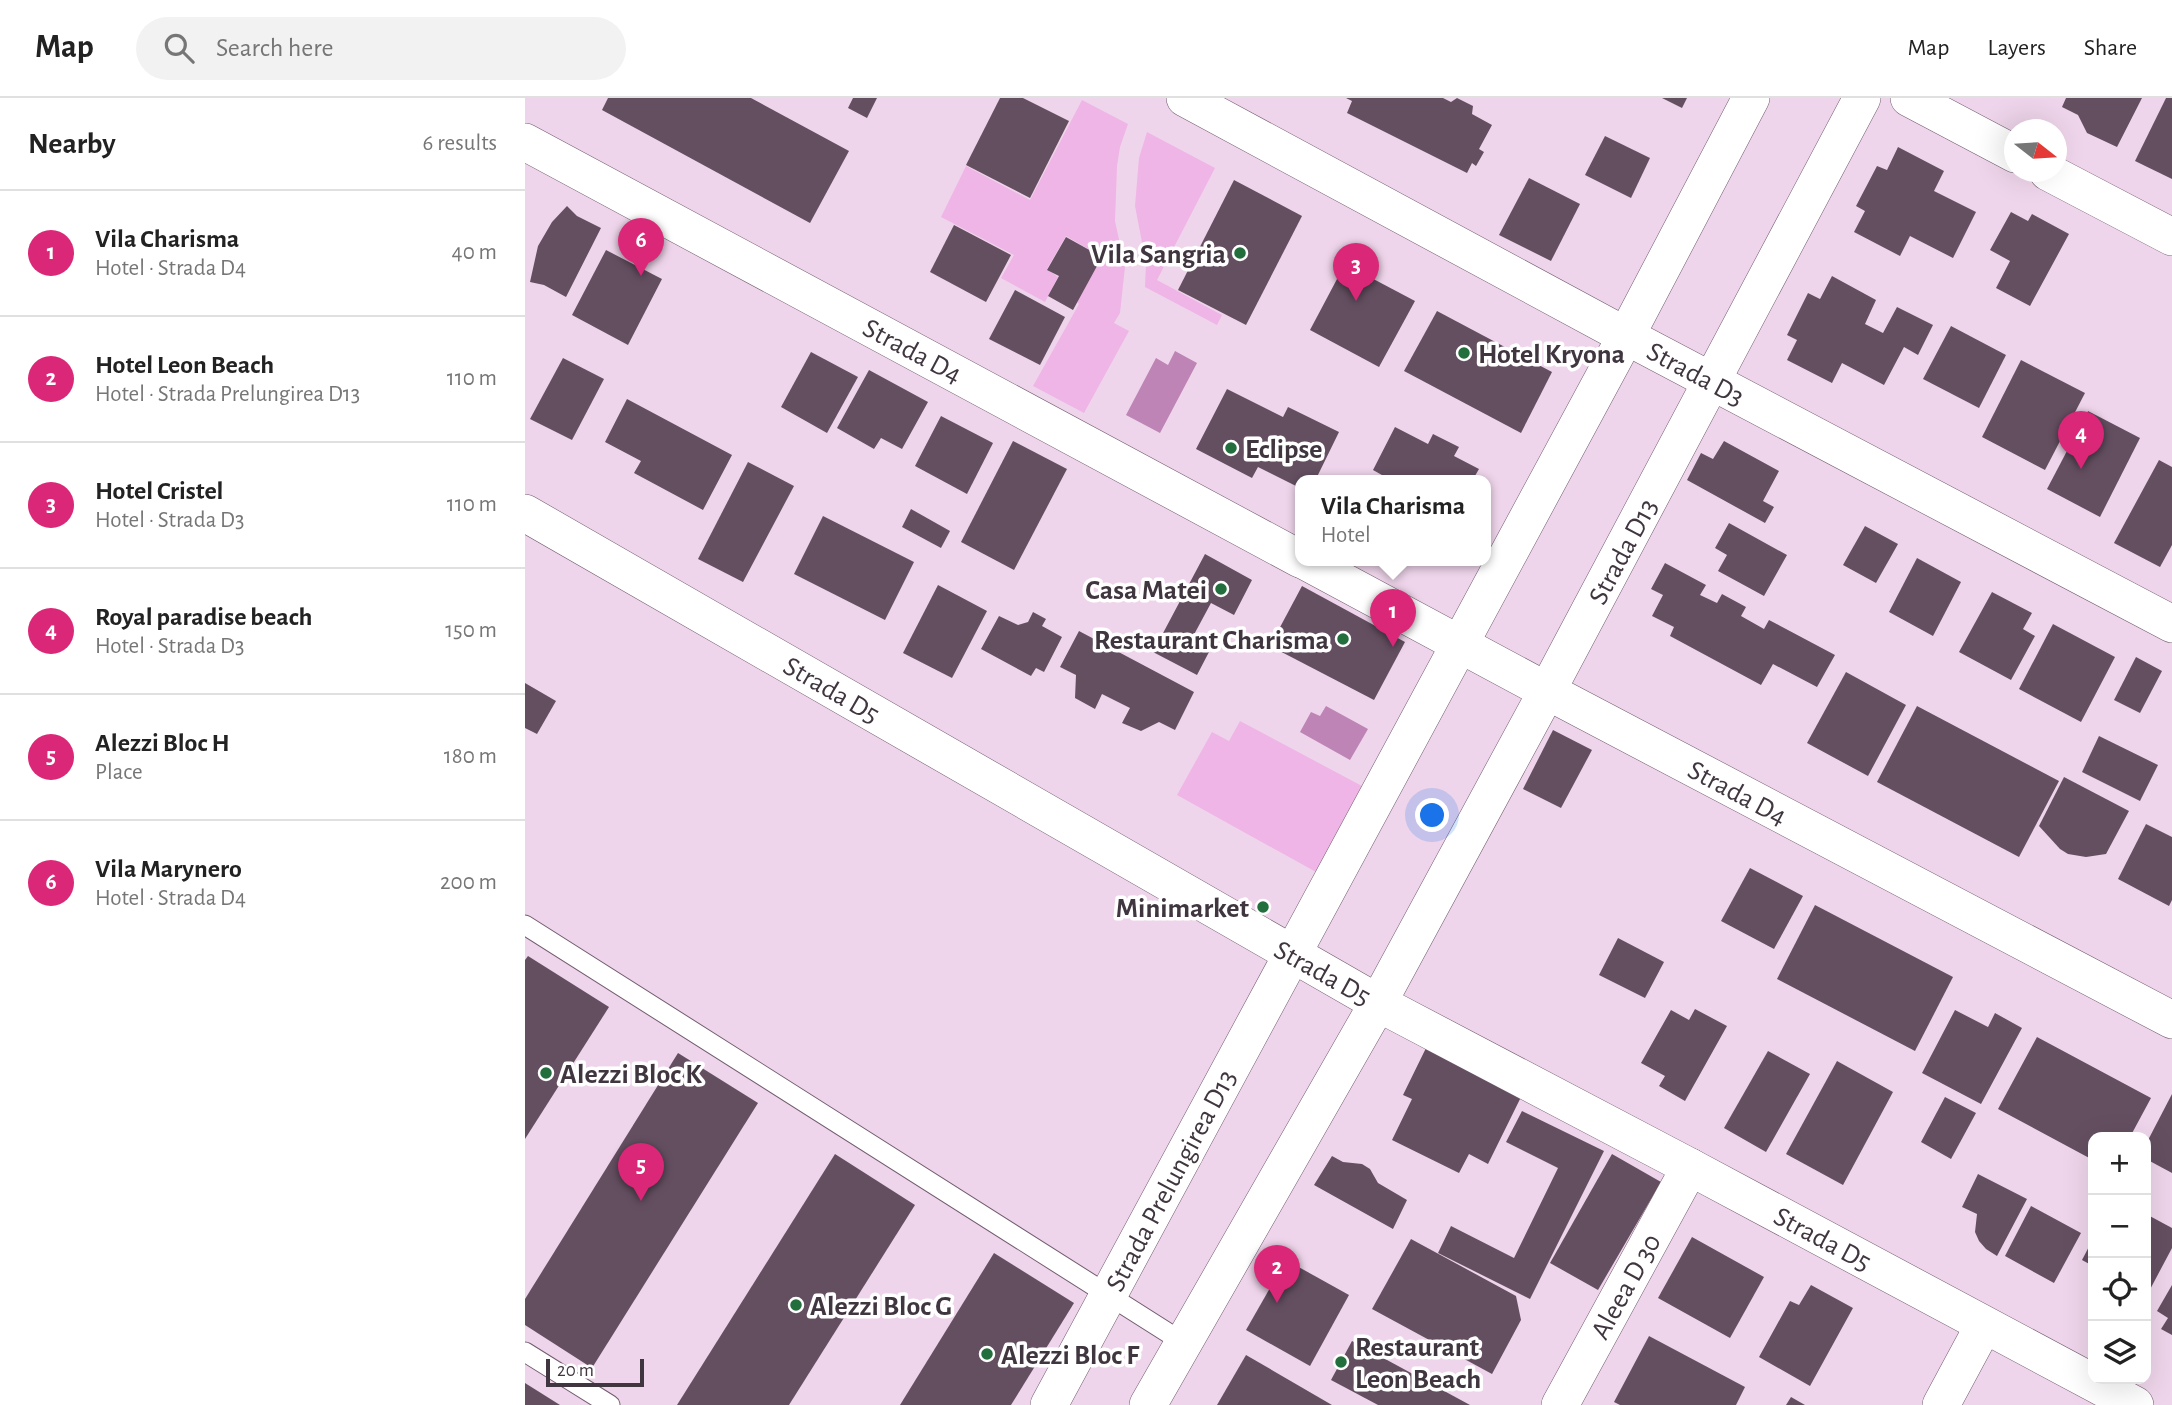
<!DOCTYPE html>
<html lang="en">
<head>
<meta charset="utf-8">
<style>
  body { margin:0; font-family:"Alegreya Sans",sans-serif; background:#f2f2f2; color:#222 }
  .controls { position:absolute; right:21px; bottom:21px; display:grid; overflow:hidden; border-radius:14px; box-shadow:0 7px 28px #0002 }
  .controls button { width:63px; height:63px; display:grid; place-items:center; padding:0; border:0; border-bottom:2px solid #e0e0e0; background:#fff; color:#222; font:35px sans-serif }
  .compass { position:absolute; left:1479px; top:21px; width:63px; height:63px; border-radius:50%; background:#fff; box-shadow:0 7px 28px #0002; rotate:107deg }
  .scale { position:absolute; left:21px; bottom:18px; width:98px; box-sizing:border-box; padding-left:7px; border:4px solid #40363f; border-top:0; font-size:19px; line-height:24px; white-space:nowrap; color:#40363f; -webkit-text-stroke:5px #fff; paint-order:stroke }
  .you { position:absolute; left:908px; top:718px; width:24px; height:24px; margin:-18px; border:5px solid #fff; border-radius:50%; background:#1a73e8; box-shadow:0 0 0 10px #1a73e833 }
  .badge { display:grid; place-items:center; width:46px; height:46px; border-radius:50%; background:#db2777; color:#fff; font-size:23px; font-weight:700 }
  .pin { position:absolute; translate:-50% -58px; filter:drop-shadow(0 2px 4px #0008) }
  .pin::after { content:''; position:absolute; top:37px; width:24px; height:21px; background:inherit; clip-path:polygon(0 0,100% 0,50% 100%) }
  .popup { position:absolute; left:770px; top:377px; width:196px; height:91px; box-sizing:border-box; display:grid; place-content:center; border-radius:14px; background:#fff; filter:drop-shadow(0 2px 5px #0005); font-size:23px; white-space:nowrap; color:#767676 }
  .popup b { font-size:26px; color:#222 }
  .popup::after { content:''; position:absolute; left:50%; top:100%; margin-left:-14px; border:14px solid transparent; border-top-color:#fff }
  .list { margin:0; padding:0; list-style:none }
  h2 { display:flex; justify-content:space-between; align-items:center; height:91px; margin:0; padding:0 28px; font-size:30px }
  h2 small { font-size:23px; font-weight:400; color:#767676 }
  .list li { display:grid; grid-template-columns:46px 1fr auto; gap:21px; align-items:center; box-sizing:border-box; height:126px; padding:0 28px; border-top:2px solid #e0e0e0 }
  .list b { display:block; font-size:26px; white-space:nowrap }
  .list p { margin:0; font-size:23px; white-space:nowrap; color:#767676 }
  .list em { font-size:23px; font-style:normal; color:#767676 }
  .icon { flex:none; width:38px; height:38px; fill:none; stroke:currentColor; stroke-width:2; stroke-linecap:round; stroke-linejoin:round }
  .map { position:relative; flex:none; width:1647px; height:1307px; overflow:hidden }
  header { display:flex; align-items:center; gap:42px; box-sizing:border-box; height:98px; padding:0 35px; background:#fff; border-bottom:2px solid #e0e0e0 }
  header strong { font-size:33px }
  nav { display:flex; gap:38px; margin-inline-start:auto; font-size:24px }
  .search { width:490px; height:63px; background:#f2f2f2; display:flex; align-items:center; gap:18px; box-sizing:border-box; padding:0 24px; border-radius:38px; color:#767676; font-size:26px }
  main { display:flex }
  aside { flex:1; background:#fff }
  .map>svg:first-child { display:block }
</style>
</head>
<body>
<header>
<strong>Map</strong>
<div class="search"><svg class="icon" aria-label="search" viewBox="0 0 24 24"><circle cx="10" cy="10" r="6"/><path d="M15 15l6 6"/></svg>Search here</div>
<nav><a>Map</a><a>Layers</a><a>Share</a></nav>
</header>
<main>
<aside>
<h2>Nearby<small>6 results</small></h2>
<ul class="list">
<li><span class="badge">1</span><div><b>Vila Charisma</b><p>Hotel · Strada D4</p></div><em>40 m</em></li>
<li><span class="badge">2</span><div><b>Hotel Leon Beach</b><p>Hotel · Strada Prelungirea D13</p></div><em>110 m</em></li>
<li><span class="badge">3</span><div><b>Hotel Cristel</b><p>Hotel · Strada D3</p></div><em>110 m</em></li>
<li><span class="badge">4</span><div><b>Royal paradise beach</b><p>Hotel · Strada D3</p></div><em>150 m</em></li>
<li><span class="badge">5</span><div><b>Alezzi Bloc H</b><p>Place</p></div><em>180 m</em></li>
<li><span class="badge">6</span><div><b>Vila Marynero</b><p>Hotel · Strada D4</p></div><em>200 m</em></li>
</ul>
</aside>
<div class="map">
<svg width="1647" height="1307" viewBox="0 0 1647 1307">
  <rect width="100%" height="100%" fill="#efd5eb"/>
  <g fill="#efb5e6">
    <polygon points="557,2 603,26 595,49 592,68 590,123 600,169 595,215 589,225 604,233 559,315 508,288 554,206 552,204 577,159 541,138 522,171 533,179 520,204 476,180 489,157 416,119 441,68 505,102"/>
    <polygon points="622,34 690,70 632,182 697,217 692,227 620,189 621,165 610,108 614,60"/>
    <polygon points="715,623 837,688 791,774 652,697 687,634 704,643"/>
  </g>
  <g fill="#bd84b5">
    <polygon points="650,253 672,265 635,335 601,317 631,260 643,267"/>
    <polygon points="801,608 843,631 825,662 775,634 786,614 795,618"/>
  </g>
  <g fill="#644f61">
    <polygon points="83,0 226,0 324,53 285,125 77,12"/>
    <polygon points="328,0 352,0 342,20 323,10"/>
    <polygon points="475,0 498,0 544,23 505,100 441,67"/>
    <polygon points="821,0 918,0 926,4 932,0 948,8 947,16 967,27 954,51 959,54 951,68 947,65 942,75 822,15 827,3"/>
    <polygon points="1137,0 1162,0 1157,10"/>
    <polygon points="1541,0 1617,0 1592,49 1562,35 1553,17 1537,9"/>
    <polygon points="1641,0 1647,0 1647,81 1610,63"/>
    <polygon points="1080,38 1125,60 1106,100 1060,77"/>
    <polygon points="1373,49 1419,73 1409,93 1451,114 1428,160 1385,138 1375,158 1329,134 1340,113 1331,108 1352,68 1362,72"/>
    <polygon points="1004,80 1055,106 1026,163 974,137"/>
    <polygon points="709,82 777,118 721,227 653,192"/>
    <polygon points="42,108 52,118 76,130 41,199 19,187 5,184 13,148 27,124"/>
    <polygon points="1486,114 1503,123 1507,116 1544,136 1505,208 1471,190 1485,163 1465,152"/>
    <polygon points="429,127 486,157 461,204 405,174"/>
    <polygon points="541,139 577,159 548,212 523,198 534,178 522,172"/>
    <polygon points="81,152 137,181 103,247 47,217"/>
    <polygon points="820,166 890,203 854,269 785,232"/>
    <polygon points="1307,178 1351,202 1340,226 1358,235 1372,209 1408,227 1393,257 1379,249 1359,287 1317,265 1307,285 1262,262 1272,242 1262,237 1283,195 1295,201"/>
    <polygon points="490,192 540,219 515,267 464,241"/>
    <polygon points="912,213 1027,274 996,335 879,273"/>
    <polygon points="1426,228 1481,257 1454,310 1398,281"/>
    <polygon points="286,254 333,279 302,335 256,309"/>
    <polygon points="38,260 79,281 47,342 5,321"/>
    <polygon points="1496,262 1560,295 1520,372 1457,339"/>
    <polygon points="344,272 403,304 377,351 356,340 349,351 312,330"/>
    <polygon points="702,291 758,319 763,309 814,334 790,383 775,383 775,390 733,369 727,380 671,351"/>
    <polygon points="102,301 207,357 178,412 109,375 116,363 80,344"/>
    <polygon points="1563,313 1615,340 1575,419 1522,391"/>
    <polygon points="416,318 468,345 442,396 390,368"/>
    <polygon points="870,329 903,346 908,336 934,349 929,358 954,371 947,383 864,383 864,381 848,372"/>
    <polygon points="488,343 542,371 489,472 436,444"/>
    <polygon points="1199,343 1254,373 1238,403 1249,409 1240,425 1162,382 1176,355 1188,361"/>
    <polygon points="1634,362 1647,369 1647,447 1635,469 1589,445"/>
    <polygon points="223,364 269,388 218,484 173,461"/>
    <polygon points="386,411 425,433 416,450 377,429"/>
    <polygon points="298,418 389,464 360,522 269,476"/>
    <polygon points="1204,425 1262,457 1239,498 1193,473 1202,457 1190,450"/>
    <polygon points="1340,428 1373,446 1351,485 1318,467"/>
    <polygon points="680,456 727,482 709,517 686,505 665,544 684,554 672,577 628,554"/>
    <polygon points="1392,460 1436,484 1408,538 1364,514"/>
    <polygon points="1140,465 1181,487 1175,497 1192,505 1197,496 1221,509 1216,518 1239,531 1244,522 1310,557 1292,589 1248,566 1236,587 1145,538 1149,529 1127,518 1138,497 1126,491"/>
    <polygon points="413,487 462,513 427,580 378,555"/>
    <polygon points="777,488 880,544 849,602 745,548"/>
    <polygon points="1467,494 1507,515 1498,531 1510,538 1486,582 1434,554"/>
    <polygon points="508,514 521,521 517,528 537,539 519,574 511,570 506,578 456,551 474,518 493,527 503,524"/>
    <polygon points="1528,526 1590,559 1556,624 1494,591"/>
    <polygon points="554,533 669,594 650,632 634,624 616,633 597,625 605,610 577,596 570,611 550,600 551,577 535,569"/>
    <polygon points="1611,559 1637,573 1615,615 1589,602"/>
    <polygon points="1321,574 1381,607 1343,678 1282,645"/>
    <polygon points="0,585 31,603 12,636 0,630"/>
    <polygon points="1392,608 1534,683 1494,759 1352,684"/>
    <polygon points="1028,632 1067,652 1036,710 998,691"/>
    <polygon points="1574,638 1633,667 1615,703 1557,674"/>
    <polygon points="1539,679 1604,713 1581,756 1561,759 1543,756 1535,751 1514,728"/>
    <polygon points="1621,726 1647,739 1647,802 1644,808 1593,781"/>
    <polygon points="1225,770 1278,798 1249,851 1196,823"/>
    <polygon points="1290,807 1428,879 1390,953 1252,881"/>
    <polygon points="1093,840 1139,864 1120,900 1074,877"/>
    <polygon points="3,858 84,909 0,1041 0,862"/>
    <polygon points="1170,911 1202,928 1160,1003 1134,988 1140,978 1116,965 1146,912 1164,922"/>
    <polygon points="1430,912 1463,929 1470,915 1497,930 1456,1006 1397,975"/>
    <polygon points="1512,939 1626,1000 1605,1039 1568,1039 1568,1062 1473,1011"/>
    <polygon points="901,950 997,997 963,1066 944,1056 934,1075 867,1042 887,1001 878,997"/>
    <polygon points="1243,953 1285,976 1241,1054 1199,1030"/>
    <polygon points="153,955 233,1005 67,1270 0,1227 0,1201"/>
    <polygon points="1312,963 1368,994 1318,1087 1261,1056"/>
    <polygon points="1647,996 1647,1075 1621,1061 1621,1046"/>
    <polygon points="1420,999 1451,1015 1426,1061 1396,1044"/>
    <polygon points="997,1013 1079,1053 1005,1201 913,1155 926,1128 989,1160 1033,1070 981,1044"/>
    <polygon points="310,1056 390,1107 264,1307 152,1307"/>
    <polygon points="1087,1056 1136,1084 1073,1192 1025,1165"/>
    <polygon points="807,1058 818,1064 837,1066 845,1071 853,1085 882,1102 868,1131 789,1087"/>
    <polygon points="1453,1076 1502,1101 1472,1158 1461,1151 1454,1143 1450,1134 1452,1116 1437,1109"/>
    <polygon points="1506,1108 1556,1135 1529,1185 1480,1158"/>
    <polygon points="1621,1116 1647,1130 1647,1150 1621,1199"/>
    <polygon points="1167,1139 1239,1179 1205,1240 1133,1200"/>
    <polygon points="886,1141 991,1198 996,1222 967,1276 847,1211"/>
    <polygon points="1568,1141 1568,1168 1557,1162"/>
    <polygon points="469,1155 549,1205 486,1307 375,1307"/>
    <polygon points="761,1162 824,1197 785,1268 721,1232"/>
    <polygon points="1286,1187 1328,1210 1285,1288 1234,1259 1265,1203 1274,1207"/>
    <polygon points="1647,1187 1647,1237 1636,1231 1643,1220 1632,1213"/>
    <polygon points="1124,1238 1220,1289 1211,1307 1095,1307 1089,1304"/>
    <polygon points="827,1243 945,1307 853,1307 806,1282"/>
    <polygon points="721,1257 807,1307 692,1307"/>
    <polygon points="0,1285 35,1307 0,1307"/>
    <polygon points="1266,1299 1280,1307 1261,1307"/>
  </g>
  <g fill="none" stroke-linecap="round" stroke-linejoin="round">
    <defs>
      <g id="service">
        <polyline points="0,827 659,1245"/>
        <polyline points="0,1254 85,1307"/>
      </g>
      <g id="minor">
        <polyline points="660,0 1101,238 1647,526"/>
        <polyline points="1384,0 1490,56"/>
        <polyline points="0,44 775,461"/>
        <polyline points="1523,74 1647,139"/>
        <polyline points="0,415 853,905 1165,1069 1610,1307"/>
        <polyline points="780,463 1022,593 1647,922"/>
        <polyline points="524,1307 1101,238 1226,0"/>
        <polyline points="623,1307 853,905 1022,593 1337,0"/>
        <polyline points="1035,1307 1165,1069"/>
        <polyline points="1416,1307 1459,1227"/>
      </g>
    </defs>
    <use href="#service" stroke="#725c6e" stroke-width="21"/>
    <use href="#minor" stroke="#725c6e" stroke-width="38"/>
    <use href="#service" stroke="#fff" stroke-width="19"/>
    <use href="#minor" stroke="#fff" stroke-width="37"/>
  </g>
  <g fill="#236e3d" stroke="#fff" stroke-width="2.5">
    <circle cx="715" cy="155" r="7"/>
    <circle cx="939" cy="255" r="7"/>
    <circle cx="706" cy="350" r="7"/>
    <circle cx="696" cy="491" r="7"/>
    <circle cx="818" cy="541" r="7"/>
    <circle cx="738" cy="809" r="7"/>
    <circle cx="21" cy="975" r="7"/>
    <circle cx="271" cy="1207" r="7"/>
    <circle cx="462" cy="1256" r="7"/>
    <circle cx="816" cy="1264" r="7"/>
  </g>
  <g text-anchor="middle" stroke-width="7" stroke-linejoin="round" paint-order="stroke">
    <g font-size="28" font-weight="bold" fill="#40363f" stroke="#fff" text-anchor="start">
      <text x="701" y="165" text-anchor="end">Vila Sangria</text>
      <text x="953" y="265">Hotel Kryona</text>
      <text x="720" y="360">Eclipse</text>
      <text x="682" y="501" text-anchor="end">Casa Matei</text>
      <text x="804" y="551" text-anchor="end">Restaurant Charisma</text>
      <text x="724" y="819" text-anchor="end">Minimarket</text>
      <text x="35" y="985">Alezzi Bloc K</text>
      <text x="285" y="1217">Alezzi Bloc G</text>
      <text x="830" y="1258">Restaurant<tspan x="830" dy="32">Leon Beach</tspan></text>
      <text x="476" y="1266">Alezzi Bloc F</text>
    </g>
    <g font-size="28" fill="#40363f" stroke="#fff">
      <text transform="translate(388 252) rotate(28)" y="10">Strada D4</text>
      <text transform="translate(1171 275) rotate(28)" y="10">Strada D3</text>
      <text transform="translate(1097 453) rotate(-62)" y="10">Strada D13</text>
      <text transform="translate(307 591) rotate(30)" y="10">Strada D5</text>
      <text transform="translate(1213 694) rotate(28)" y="10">Strada D4</text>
      <text transform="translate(798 874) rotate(29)" y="10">Strada D5</text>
      <text transform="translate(645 1082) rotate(-62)" y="10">Strada Prelungirea D13</text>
      <text transform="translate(1298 1140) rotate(28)" y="10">Strada D5</text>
      <text transform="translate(1100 1188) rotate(-61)" y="10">Aleea D 30</text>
    </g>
  </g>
</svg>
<div class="controls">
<button>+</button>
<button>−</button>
<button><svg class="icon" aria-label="locate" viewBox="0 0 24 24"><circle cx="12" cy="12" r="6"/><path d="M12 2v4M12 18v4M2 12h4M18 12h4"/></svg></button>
<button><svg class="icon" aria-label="layers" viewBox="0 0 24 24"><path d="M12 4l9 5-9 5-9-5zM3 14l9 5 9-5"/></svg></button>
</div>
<svg class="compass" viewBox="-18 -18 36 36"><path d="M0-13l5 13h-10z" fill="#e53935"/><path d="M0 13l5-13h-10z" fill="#767676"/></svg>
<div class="scale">20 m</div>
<div class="you"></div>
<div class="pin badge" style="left:868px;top:549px">1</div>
<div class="popup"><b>Vila Charisma</b>Hotel</div>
<div class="pin badge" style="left:752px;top:1205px">2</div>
<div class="pin badge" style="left:831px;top:203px">3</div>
<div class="pin badge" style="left:1556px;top:371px">4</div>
<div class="pin badge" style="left:116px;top:1103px">5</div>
<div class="pin badge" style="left:116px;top:178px">6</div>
</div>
</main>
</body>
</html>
